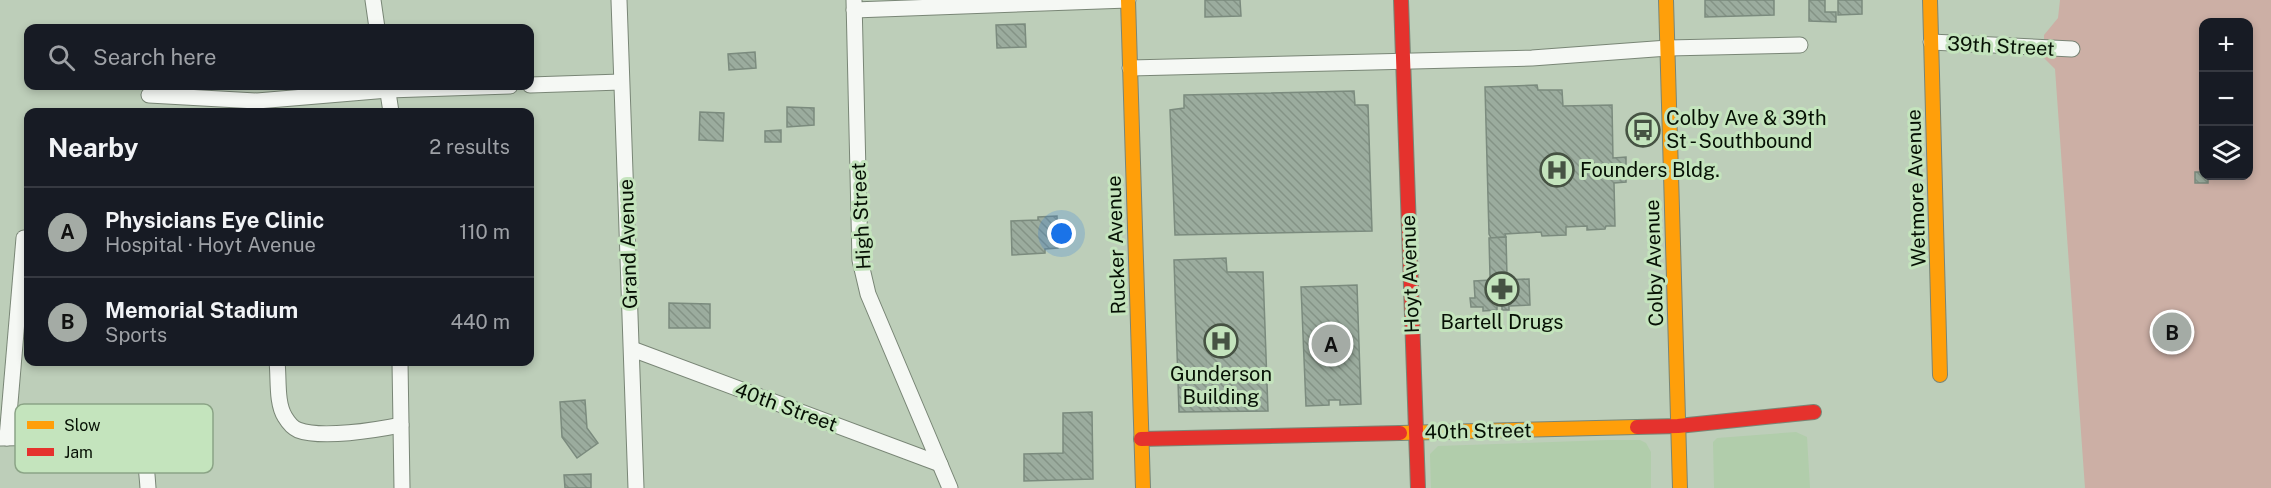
<!DOCTYPE html>
<html lang="en">
<head>
<meta charset="utf-8">
<style>
  body { margin:0; font-family:"Public Sans",sans-serif; background:#242831; color:#f1f3f6 }
  .controls { position:absolute; right:18px; top:18px; display:grid; overflow:hidden; border-radius:12px; box-shadow:0 3px 9px #0003 }
  .controls button { width:54px; height:54px; display:grid; place-items:center; padding:0; border:0; border-bottom:2px solid #363941; background:#171b24; color:#f1f3f6; font:30px sans-serif }
  .you { position:absolute; left:1062px; top:234px; width:21px; height:21px; margin:-15px; border:4px solid #fff; border-radius:50%; background:#1a73e8; box-shadow:0 0 0 9px #1a73e833 }
  .badge { display:grid; place-items:center; width:39px; height:39px; border-radius:50%; background:#a4aba5; color:#111; font-size:20px; font-weight:700 }
  .pin { position:absolute; translate:-50% -50%; border:3px solid #fff; box-shadow:0 2px 6px #0006 }
  .list { margin:0; padding:0; list-style:none }
  h2 { display:flex; justify-content:space-between; align-items:center; height:78px; margin:0; padding:0 24px; font-size:26px }
  h2 small { font-size:20px; font-weight:400; color:#9ea1a6 }
  .list li { display:grid; grid-template-columns:39px 1fr auto; gap:18px; align-items:center; box-sizing:border-box; height:90px; padding:0 24px; border-top:2px solid #363941 }
  .list b { display:block; font-size:22px; white-space:nowrap }
  .list p { margin:0; font-size:20px; white-space:nowrap; color:#9ea1a6 }
  .list em { font-size:20px; font-style:normal; color:#9ea1a6 }
  .icon { flex:none; width:33px; height:33px; fill:none; stroke:currentColor; stroke-width:2; stroke-linecap:round; stroke-linejoin:round }
  .map { position:relative; flex:none; width:2271px; height:488px; overflow:hidden }
  .search { position:absolute; background:#171b24; box-shadow:0 3px 9px #0003; left:24px; top:24px; width:510px; height:66px; display:flex; align-items:center; gap:15px; box-sizing:border-box; padding:0 21px; border-radius:12px; color:#9ea1a6; font-size:22px }
  .panel { position:absolute; background:#171b24; box-shadow:0 3px 9px #0003; left:24px; top:108px; width:510px; height:258px; border-radius:12px }
  .map>svg:first-child { display:block }
</style>
</head>
<body>
<div class="map">
<svg width="2271" height="488" viewBox="0 0 2271 488">
  <defs>
    <pattern id="building-back-hatch" width="6" height="6" patternUnits="userSpaceOnUse" patternTransform="scale(1.5)"><rect width="6" height="6" fill="#9bac9e"/><path d="M-1 5l2 2M0 0l6 6M5-1l2 2" fill="none" stroke="#849386"/></pattern>
  </defs>
  <rect width="100%" height="100%" fill="#bdceb9"/>
  <g fill="#b1cdab">
    <polygon points="1796,432 1807,437 1810,488 1714,488 1713,442 1717,438"/>
    <polygon points="1608,440 1640,440 1646,443 1651,452 1651,488 1431,488 1430,454 1438,446"/>
  </g>
  <path fill="#ccafa5" fill-rule="evenodd" d="M2060 0H2271V488H2085L2055 69 2044 58V35L2058 18ZM2204 22H2248V176H2204Z"/>
  <g fill="url(#building-back-hatch)" stroke="#7b8b7e" stroke-width="1.5">
    <polygon points="1205,0 1240,0 1241,16 1205,17"/>
    <polygon points="1705,0 1774,0 1774,15 1705,17"/>
    <polygon points="1809,0 1825,0 1825,12 1836,12 1836,22 1809,21"/>
    <polygon points="1838,0 1862,0 1862,14 1838,15"/>
    <polygon points="1025,24 1026,47 997,48 996,25"/>
    <polygon points="755,52 756,68 729,70 728,54"/>
    <polygon points="1537,85 1538,90 1562,90 1563,106 1612,105 1613,158 1626,157 1626,182 1614,183 1615,226 1606,226 1605,229 1587,230 1587,226 1566,227 1566,235 1542,236 1541,232 1505,234 1506,237 1491,238 1489,234 1485,87"/>
    <polygon points="1354,91 1355,105 1368,105 1372,231 1175,235 1170,110 1184,108 1184,95"/>
    <polygon points="787,107 814,108 814,125 787,127"/>
    <polygon points="700,112 724,113 723,141 699,140"/>
    <polygon points="781,130 781,142 765,142 765,131"/>
    <polygon points="2195,172 2204,172 2204,176 2208,176 2208,183 2195,183"/>
    <polygon points="1057,216 1058,248 1045,249 1045,253 1012,255 1011,221 1038,220 1038,217"/>
    <polygon points="1506,237 1507,276 1490,276 1489,238"/>
    <polygon points="1226,258 1227,272 1263,272 1268,411 1179,412 1174,260"/>
    <polygon points="1491,276 1505,276 1505,280 1529,279 1530,305 1509,306 1509,310 1502,310 1502,306 1497,306 1497,310 1483,311 1483,307 1471,307 1470,298 1475,298 1474,281 1491,280"/>
    <polygon points="1357,285 1361,404 1340,405 1340,400 1329,400 1329,405 1306,406 1301,287"/>
    <polygon points="669,303 710,304 710,328 669,328"/>
    <polygon points="585,400 587,428 598,443 577,458 562,437 560,402"/>
    <polygon points="1092,412 1093,479 1024,481 1024,454 1063,453 1063,413"/>
    <polygon points="591,474 591,488 565,488 564,475"/>
  </g>
  <g fill="none" stroke-linecap="round" stroke-linejoin="round">
    <defs>
      <g id="street">
        <polyline points="373,0 377,28"/>
        <polyline points="619,0 636,488"/>
        <polyline points="854,0 860,260 868,294 950,488"/>
        <polyline points="854,10 1128,0"/>
        <polyline points="1931,42 2072,49"/>
        <polyline points="1130,68 1532,58 1668,48 1800,45"/>
        <polyline points="530,85 621,82"/>
        <polyline points="387,86 391,112"/>
        <polyline points="149,95 257,101 388,90 510,86"/>
        <polyline points="632,349 940,464"/>
        <path d="M277 362C279 378 276 403 285 417 288 422 293 428 298 430 322 439 376 430 401 425"/>
        <polyline points="400,362 402,488"/>
        <path d="M0 438 121 436C147 449 146 462 148 488"/>
        <polyline points="7,438 24,238"/>
      </g>
      <g id="slow">
        <polyline points="1128,0 1143,488"/>
        <polyline points="1666,0 1680,488"/>
        <polyline points="1930,0 1940,375"/>
        <polyline points="1400,433 1637,427"/>
      </g>
      <g id="jam">
        <polyline points="1401,0 1418,488"/>
        <polyline points="1637,427 1678,426 1814,412"/>
        <polyline points="1141,439 1400,433"/>
      </g>
    </defs>
    <use href="#street" stroke="#798676" stroke-width="17"/>
    <use href="#slow" stroke="#798676" stroke-width="16"/>
    <use href="#jam" stroke="#798676" stroke-width="16"/>
    <use href="#street" stroke="#f5f8f4" stroke-width="15"/>
    <use href="#slow" stroke="#ff9f0a" stroke-width="14"/>
    <use href="#jam" stroke="#e5322d" stroke-width="14"/>
  </g>
  <defs>
    <symbol id="bus-ring" viewBox="-11 -11 22 22"><circle r="9.5" fill="#c4e4bd" stroke="#465243" stroke-width="1.5"/><path d="M-5-6H5V4H4V6H2V4H-2V6H-4V4H-5ZM-3.5-4V0h7V-4ZM-3.5 1.2v1.5H-2V1.2ZM2 1.2v1.5H3.5V1.2Z" fill="#465243"/></symbol>
    <symbol id="hospital-ring" viewBox="-11 -11 22 22"><circle r="9.5" fill="#c4e4bd" stroke="#465243" stroke-width="1.5"/><path d="M-5-5h3v3.5h4V-5h3V5h-3V1.5h-4V5h-3Z" fill="#465243"/></symbol>
    <symbol id="pharmacy-ring" viewBox="-11 -11 22 22"><circle r="9.5" fill="#c4e4bd" stroke="#465243" stroke-width="1.5"/><path d="M-2-6h4v4h4v4h-4v4h-4v-4h-4v-4h4Z" fill="#465243"/></symbol>
  </defs>
  <g fill-rule="evenodd">
    <use href="#bus-ring" x="1624" y="111" width="38" height="38"/>
    <use href="#hospital-ring" x="1538" y="151" width="38" height="38"/>
    <use href="#pharmacy-ring" x="1483" y="270" width="38" height="38"/>
    <use href="#hospital-ring" x="1202" y="322" width="38" height="38"/>
  </g>
  <g text-anchor="middle" stroke-width="6" stroke-linejoin="round" paint-order="stroke">
    <g font-size="20" fill="#061004" stroke="#c4e4bd">
      <text transform="translate(2001 46) rotate(3)" y="7">39th Street</text>
      <text transform="translate(1916 188) rotate(-92)" y="7">Wetmore Avenue</text>
      <text transform="translate(861 216) rotate(-93)" y="7">High Street</text>
      <text transform="translate(628 244) rotate(-92)" y="7">Grand Avenue</text>
      <text transform="translate(1116 245) rotate(-92)" y="7">Rucker Avenue</text>
      <text transform="translate(1654 263) rotate(-92)" y="7">Colby Avenue</text>
      <text transform="translate(1410 274) rotate(-92)" y="7">Hoyt Avenue</text>
      <text transform="translate(786 407) rotate(20)" y="7">40th Street</text>
      <text transform="translate(1478 431) rotate(-1)" y="7">40th Street</text>
    </g>
    <g font-size="20" fill="#061004" stroke="#c4e4bd" text-anchor="start">
      <text x="1666" y="125">Colby Ave &amp; 39th<tspan x="1666" dy="23">St - Southbound</tspan></text>
      <text x="1580" y="177">Founders Bldg.</text>
      <text x="1502" y="329" text-anchor="middle">Bartell Drugs</text>
      <text x="1221" y="381" text-anchor="middle">Gunderson<tspan x="1221" dy="23">Building</tspan></text>
    </g>
  </g>
  <rect x="15" y="404" width="198" height="69" rx="9" fill="#c4e4bd" stroke="#8ba486" stroke-width="1.5"/>
  <rect x="27" y="421" width="27" height="8" fill="#ff9f0a"/>
  <rect x="27" y="448" width="27" height="8" fill="#e5322d"/>
  <g font-size="16" fill="#061004">
    <text x="64" y="431">Slow</text>
    <text x="64" y="458">Jam</text>
  </g>
</svg>
<div class="controls">
<button>+</button>
<button>−</button>
<button><svg class="icon" aria-label="layers" viewBox="0 0 24 24"><path d="M12 4l9 5-9 5-9-5zM3 14l9 5 9-5"/></svg></button>
</div>
<div class="you"></div>
<div class="pin badge" style="left:1331px;top:344px">A</div>
<div class="pin badge" style="left:2172px;top:332px">B</div>
<div class="search"><svg class="icon" aria-label="search" viewBox="0 0 24 24"><circle cx="10" cy="10" r="6"/><path d="M15 15l6 6"/></svg>Search here</div>
<section class="panel">
<h2>Nearby<small>2 results</small></h2>
<ul class="list">
<li><span class="badge">A</span><div><b>Physicians Eye Clinic</b><p>Hospital · Hoyt Avenue</p></div><em>110 m</em></li>
<li><span class="badge">B</span><div><b>Memorial Stadium</b><p>Sports</p></div><em>440 m</em></li>
</ul>
</section>
</div>
</body>
</html>
